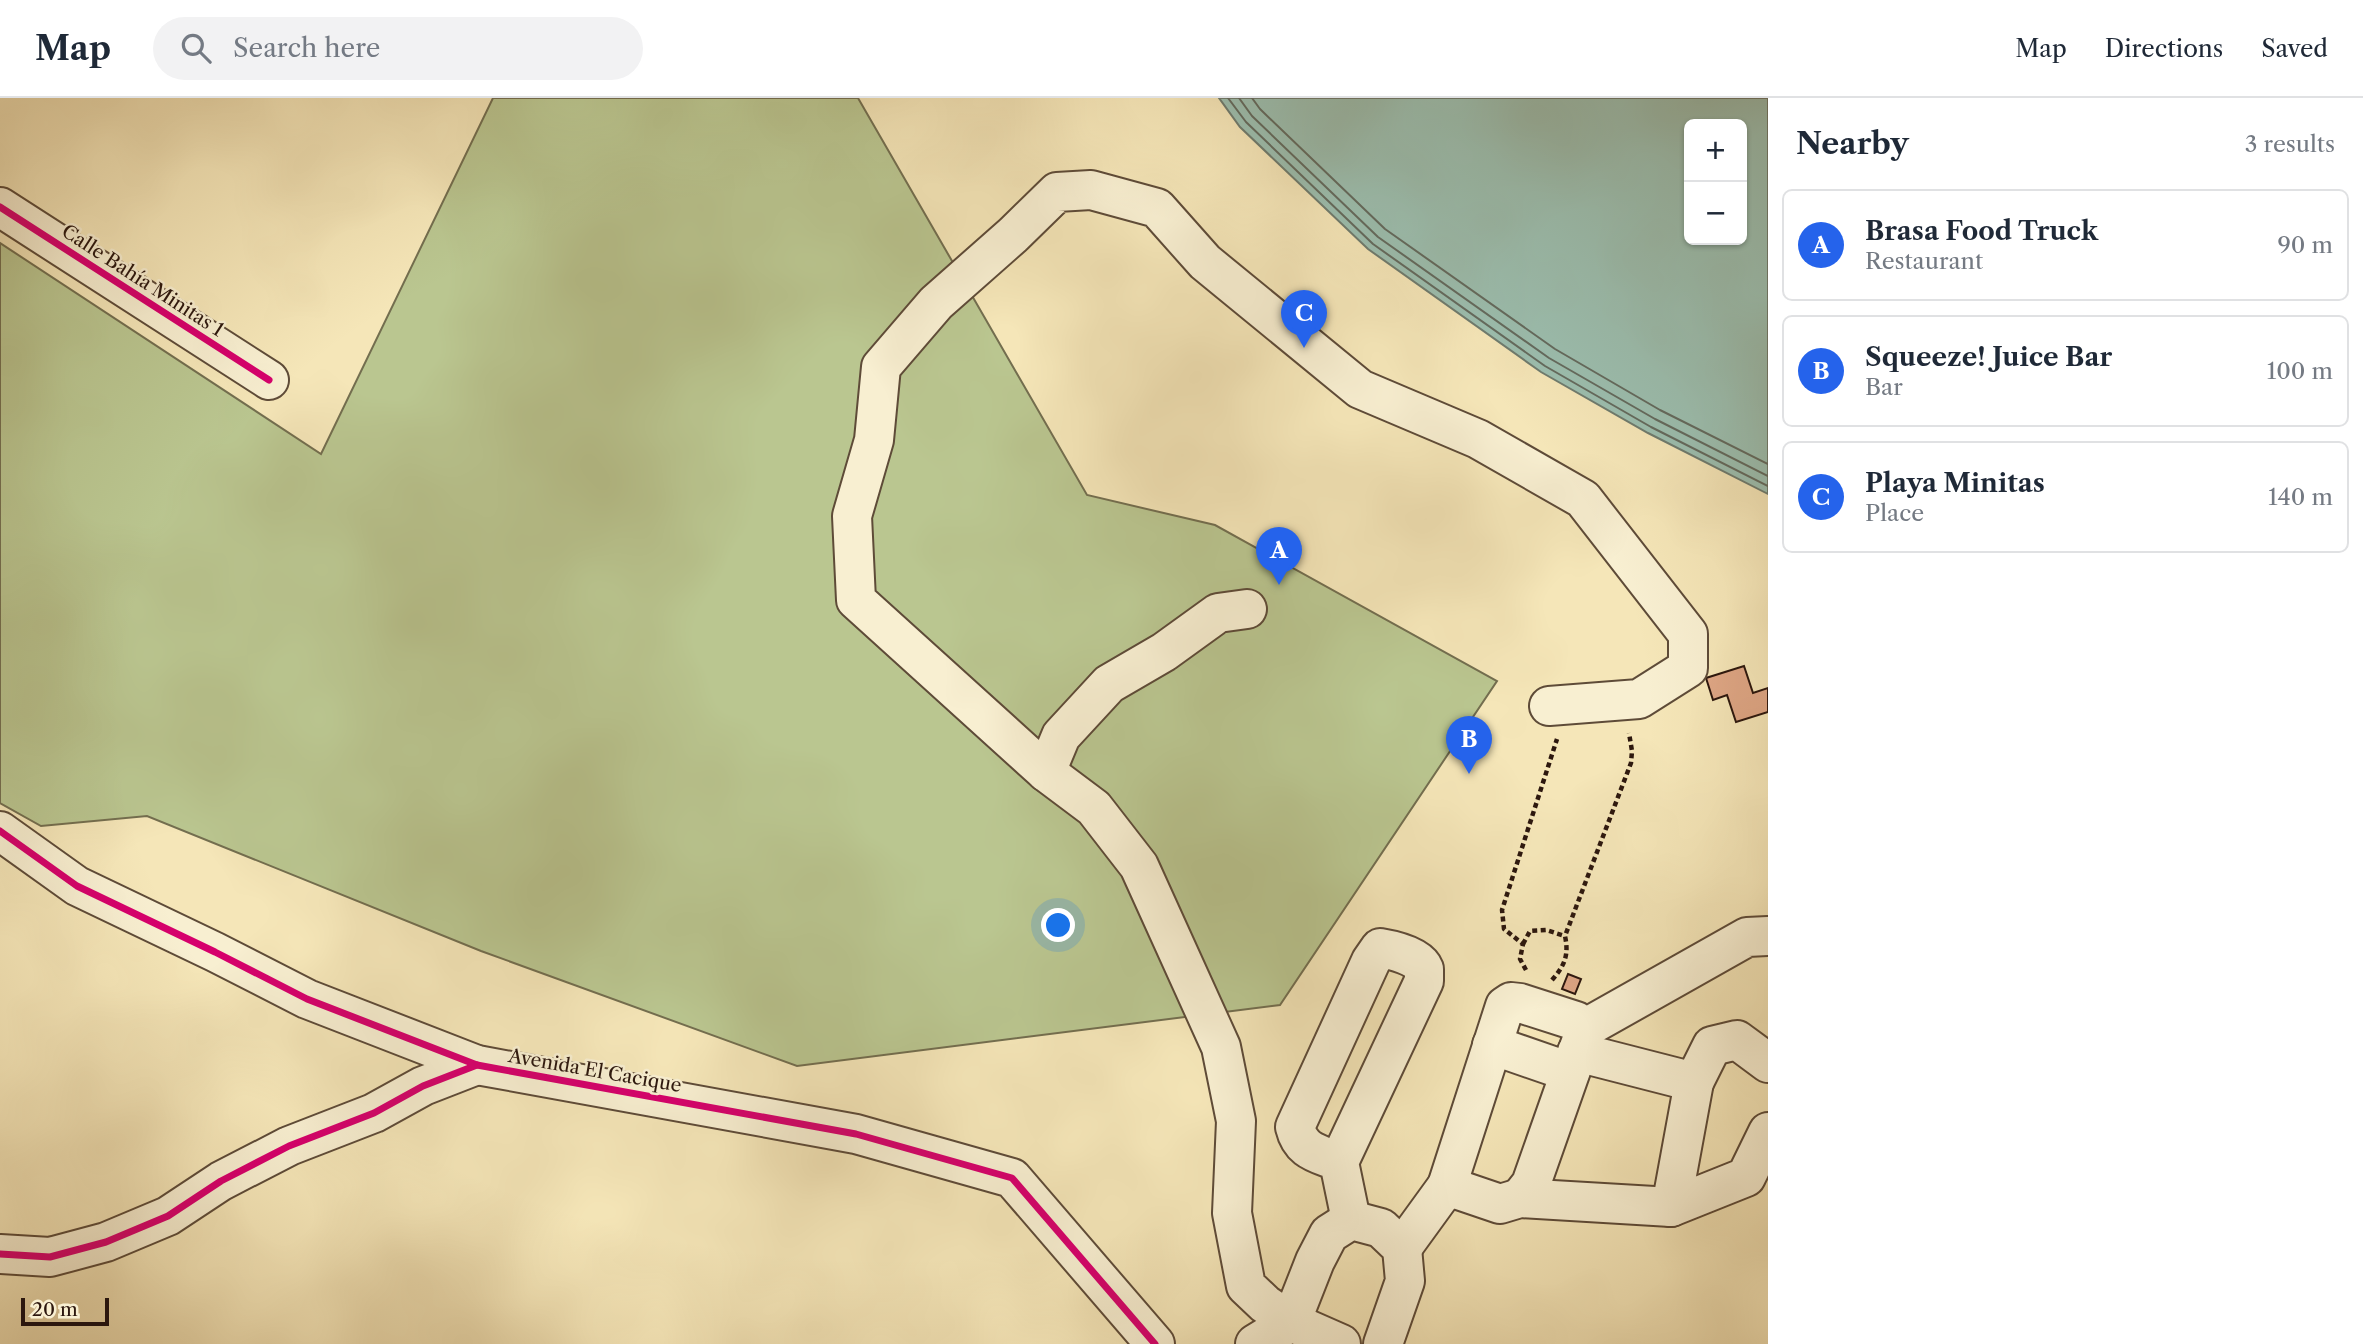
<!DOCTYPE html>
<html lang="en">
<head>
<meta charset="utf-8">
<style>
  body { margin:0; font-family:"Libre Caslon Text",serif; background:#f2f2f3; color:#1f2937 }
  .controls { position:absolute; right:21px; top:21px; display:grid; overflow:hidden; border-radius:10px; box-shadow:0 2px 5px #0004 }
  .controls button { width:63px; height:63px; display:grid; place-items:center; padding:0; border:0; border-bottom:2px solid #e0e1e3; background:#fff; color:#1f2937; font:35px sans-serif }
  .scale { position:absolute; left:21px; bottom:18px; width:88px; box-sizing:border-box; padding-left:7px; border:4px solid #2c170e; border-top:0; font-size:19px; line-height:24px; white-space:nowrap; color:#2c170e; -webkit-text-stroke:5px #f8efd1; paint-order:stroke }
  .you { position:absolute; left:1059px; top:828px; width:24px; height:24px; margin:-18px; border:5px solid #fff; border-radius:50%; background:#1a73e8; box-shadow:0 0 0 10px #1a73e833 }
  .badge { display:grid; place-items:center; width:46px; height:46px; border-radius:50%; background:#2563eb; color:#fff; font-size:23px; font-weight:700 }
  .pin { position:absolute; translate:-50% -58px; filter:drop-shadow(0 2px 4px #0008) }
  .pin::after { content:''; position:absolute; top:37px; width:24px; height:21px; background:inherit; clip-path:polygon(0 0,100% 0,50% 100%) }
  .list { margin:0; padding:0; list-style:none }
  h2 { display:flex; justify-content:space-between; align-items:center; height:91px; margin:0; padding:0 28px; font-size:30px }
  h2 small { font-size:23px; font-weight:400; color:#747a83 }
  .list li { display:grid; grid-template-columns:46px 1fr auto; gap:21px; align-items:center; box-sizing:border-box; height:112px; margin:0 14px 14px; padding:0 14px; border:2px solid #e0e1e3; border-radius:10px }
  .list b { display:block; font-size:26px; white-space:nowrap }
  .list p { margin:0; font-size:23px; white-space:nowrap; color:#747a83 }
  .list em { font-size:23px; font-style:normal; color:#747a83 }
  .icon { flex:none; width:38px; height:38px; fill:none; stroke:currentColor; stroke-width:2; stroke-linecap:round; stroke-linejoin:round }
  .map { position:relative; flex:none; width:1768px; height:1246px; overflow:hidden }
  header { display:flex; align-items:center; gap:42px; box-sizing:border-box; height:98px; padding:0 35px; background:#fff; border-bottom:2px solid #e0e1e3 }
  header strong { font-size:33px }
  nav { display:flex; gap:38px; margin-inline-start:auto; font-size:24px }
  .search { width:490px; height:63px; background:#f2f2f3; display:flex; align-items:center; gap:18px; box-sizing:border-box; padding:0 24px; border-radius:38px; color:#747a83; font-size:26px }
  main { display:flex }
  aside { flex:1; background:#fff }
  .map>svg:first-child { display:block }
</style>
</head>
<body>
<header>
<strong>Map</strong>
<div class="search"><svg class="icon" aria-label="search" viewBox="0 0 24 24"><circle cx="10" cy="10" r="6"/><path d="M15 15l6 6"/></svg>Search here</div>
<nav><a>Map</a><a>Directions</a><a>Saved</a></nav>
</header>
<main>
<div class="map">
<svg width="1768" height="1246" viewBox="0 0 1768 1246">
  <rect width="100%" height="100%" fill="#f5e6b8"/>
  <filter id="stains"><feTurbulence type="fractalNoise" baseFrequency=".00286" numOctaves="4"/><feColorMatrix values="0 0 0 0 .2 0 0 0 0 .09 0 0 0 0 .02 0 0 0 .5 -.17"/></filter>
  <radialGradient id="worn" r=".72"><stop offset=".6" stop-color="#630" stop-opacity="0"/><stop offset="1" stop-color="#630" stop-opacity=".3"/></radialGradient>
  <polygon fill="#bac690" stroke="#736e4f" stroke-width="2" points="493,0 858,0 1087,397 1215,427 1497,583 1280,907 797,968 481,853 147,718 41,728 0,705 0,145 321,356"/>
  <path fill="#9cbfb0" stroke="#6f7c6f" stroke-width="2" fill-rule="evenodd" d="M1219 0H1768V396L1648 335 1541 274 1368 151 1240 29ZM1689 26H1742V142H1689Z"/>
  <g fill="none" stroke-linecap="round" stroke-linejoin="round">
    <g stroke="#646b5f" stroke-width="2">
      <polyline points="1228,0 1246,24 1373,146 1545,268 1651,329 1768,388"/>
      <polyline points="1239,0 1252,18 1378,139 1549,260 1655,321 1768,378"/>
      <polyline points="1252,0 1260,11 1385,131 1555,251 1660,312 1768,366"/>
    </g>
  </g>
  <g fill="#dfa786" stroke="#2c170e" stroke-width="2">
    <polygon points="1744,568 1753,595 1768,590 1768,614 1736,624 1727,597 1713,602 1706,580"/>
    <polygon points="1568,876 1581,881 1575,896 1562,891"/>
  </g>
  <g fill="none" stroke-linecap="round" stroke-linejoin="round">
    <defs>
      <g id="minor">
        <polyline points="0,109 269,282"/>
        <polyline points="1046,674 1061,638 1109,586 1164,554 1218,515 1247,511"/>
        <polyline points="0,733 77,788 215,854 307,901 477,967 856,1036 1012,1080 1155,1246"/>
        <polyline points="1582,932 1747,839 1768,838"/>
        <polyline points="1492,947 1570,974"/>
        <polyline points="1577,954 1694,984 1712,948 1737,942 1768,965"/>
        <path d="M1339 1064 1424 883C1424 881 1424 873 1424 871 1419 858 1392 852 1380 850L1371 863 1295 1029C1301 1054 1318 1055 1339 1064L1351 1122"/>
        <polyline points="1447,1088 1505,908 1511,904 1520,905 1576,923 1582,932 1582,941 1531,1086 1520,1100"/>
        <polyline points="1671,1109 1694,984"/>
        <polyline points="1402,1150 1447,1088 1500,1106 1520,1100 1671,1109 1746,1079 1768,1034"/>
        <polyline points="0,1156 50,1159 106,1144 168,1118 221,1083 289,1048 374,1015 423,988 477,967"/>
        <polyline points="1255,1246 1291,1224 1341,1246"/>
        <polyline points="1383,1246 1405,1183 1402,1150 1381,1130 1351,1122 1329,1136 1315,1163 1291,1224 1265,1206 1246,1188 1232,1115 1236,1023 1221,949 1139,768 1094,710 1046,674 856,502 852,418 874,342 881,269 936,205 1013,137 1057,94 1091,92 1157,110 1205,164 1360,291 1478,341 1583,401 1688,536 1688,570 1639,601 1549,608"/>
      </g>
    </defs>
    <use href="#minor" stroke="#5e4b38" stroke-width="42"/>
    <g stroke="#2c170e" stroke-width="4.5" stroke-dasharray="5 3.5" stroke-linecap="butt">
      <polyline points="1523,846 1530,833 1546,832 1565,838"/>
      <polyline points="1526,872 1520,861 1523,846 1504,831 1502,812 1557,641"/>
      <path d="M1552 882C1565 867 1569 857 1565 838L1631 665 1632 653 1629 635"/>
    </g>
    <use href="#minor" stroke="#f8efd1" stroke-width="38"/>
    <defs>
      <g id="cycleway">
        <polyline points="0,109 269,282"/>
        <polyline points="0,733 77,788 215,854 307,901 477,967 856,1036 1012,1080 1155,1246"/>
        <polyline points="0,1156 50,1159 106,1144 168,1118 221,1083 289,1048 374,1015 423,988 477,967"/>
      </g>
    </defs>
    <use href="#cycleway" stroke="#f8efd1" stroke-width="11"/>
    <use href="#cycleway" stroke="#d6006c" stroke-width="7"/>
  </g>
  <g text-anchor="middle" stroke-width="5" stroke-linejoin="round" paint-order="stroke">
    <g font-size="19" fill="#2c170e" stroke="#f8efd1">
      <text transform="translate(143 182) rotate(33)" y="7">Calle Bahía Minitas 1</text>
      <text transform="translate(595 972) rotate(10)" y="7">Avenida El Cacique</text>
    </g>
  </g>
  <rect width="100%" height="100%" filter="url(#stains)"/>
  <rect width="100%" height="100%" fill="url(#worn)"/>
</svg>
<div class="controls">
<button>+</button>
<button>−</button>
</div>
<div class="scale">20 m</div>
<div class="you"></div>
<div class="pin badge" style="left:1279px;top:487px">A</div>
<div class="pin badge" style="left:1469px;top:676px">B</div>
<div class="pin badge" style="left:1304px;top:250px">C</div>
</div>
<aside>
<h2>Nearby<small>3 results</small></h2>
<ul class="list">
<li><span class="badge">A</span><div><b>Brasa Food Truck</b><p>Restaurant</p></div><em>90 m</em></li>
<li><span class="badge">B</span><div><b>Squeeze! Juice Bar</b><p>Bar</p></div><em>100 m</em></li>
<li><span class="badge">C</span><div><b>Playa Minitas</b><p>Place</p></div><em>140 m</em></li>
</ul>
</aside>
</main>
</body>
</html>
